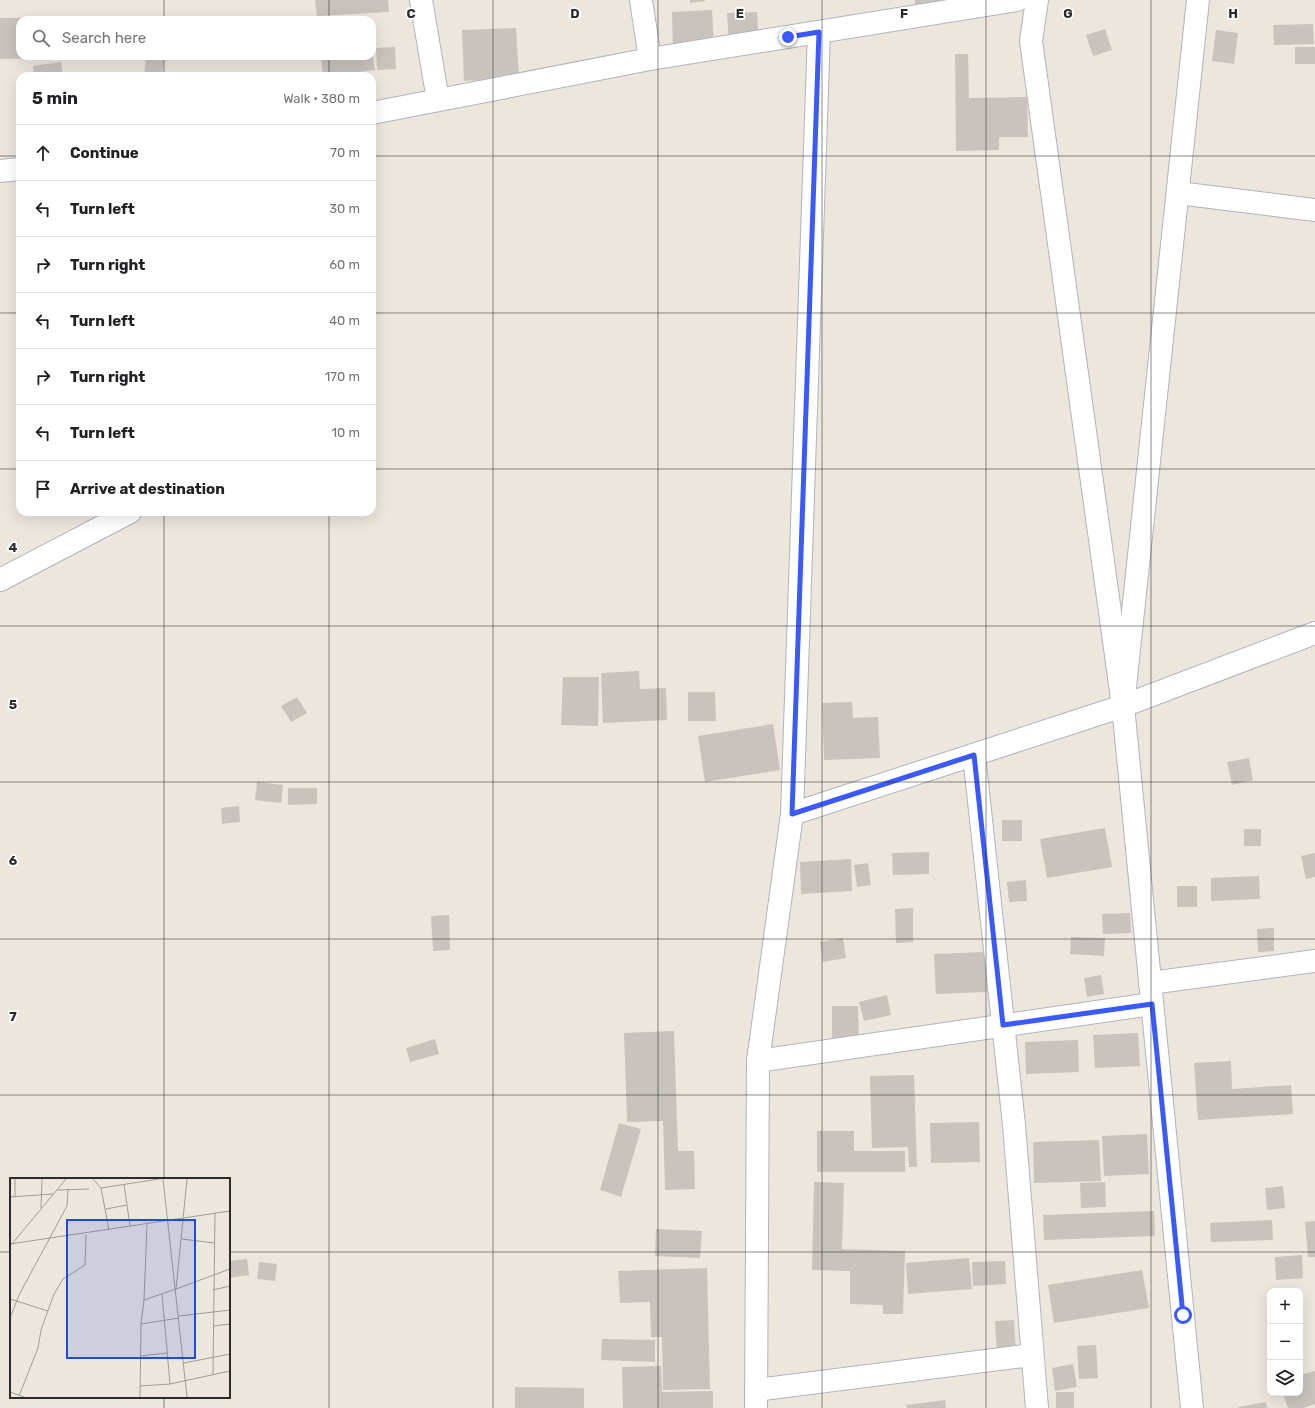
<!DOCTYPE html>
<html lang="en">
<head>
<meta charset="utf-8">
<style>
  body { margin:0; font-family:Rubik,sans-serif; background:#f6f6f6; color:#202124 }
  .controls { position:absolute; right:12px; bottom:12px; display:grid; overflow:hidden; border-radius:8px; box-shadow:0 4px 16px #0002 }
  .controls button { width:36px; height:36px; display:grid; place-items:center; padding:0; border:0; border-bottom:1px solid #e0e0e0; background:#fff; color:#202124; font:20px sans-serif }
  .stop { position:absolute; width:12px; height:12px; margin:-9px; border:3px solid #3a5afd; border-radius:50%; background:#fff }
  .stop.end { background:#3a5afd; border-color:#fff; box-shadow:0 1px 4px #0008 }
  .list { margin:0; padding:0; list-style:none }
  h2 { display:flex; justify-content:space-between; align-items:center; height:52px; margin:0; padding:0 16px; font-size:17px }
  h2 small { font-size:13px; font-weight:400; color:#757577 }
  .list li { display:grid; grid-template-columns:26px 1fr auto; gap:12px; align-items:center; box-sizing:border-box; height:56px; padding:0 16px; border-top:1px solid #e0e0e0 }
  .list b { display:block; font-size:15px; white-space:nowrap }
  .list em { font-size:13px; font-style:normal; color:#757577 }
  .icon { flex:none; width:22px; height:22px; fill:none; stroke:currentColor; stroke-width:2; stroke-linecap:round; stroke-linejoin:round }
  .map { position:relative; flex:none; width:1315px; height:1408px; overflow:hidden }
  .search { position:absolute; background:#fff; box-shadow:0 4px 16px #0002; left:16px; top:16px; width:360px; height:44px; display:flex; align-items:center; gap:10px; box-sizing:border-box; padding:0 14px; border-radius:12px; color:#757577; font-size:15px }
  .panel { position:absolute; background:#fff; box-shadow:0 4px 16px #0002; left:16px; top:72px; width:360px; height:444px; border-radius:12px }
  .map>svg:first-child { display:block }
</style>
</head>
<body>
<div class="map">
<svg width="1315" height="1408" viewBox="0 0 1315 1408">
  <rect width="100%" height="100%" fill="#ede6dd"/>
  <g fill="#c8c3bc">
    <polygon points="315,0 388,0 389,12 317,16"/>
    <polygon points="690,0 705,0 705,1 690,3"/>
    <polygon points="915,0 941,0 941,10 915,11"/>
    <polygon points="712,10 714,48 673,50 672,12"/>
    <polygon points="757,12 759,43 729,44 727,13"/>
    <polygon points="127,17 127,20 20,20 20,56 49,56 49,58 0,59 0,18"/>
    <polygon points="1313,24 1314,44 1274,45 1273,25"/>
    <polygon points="516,28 519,78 464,81 462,30"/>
    <polygon points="1105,29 1112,50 1093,56 1086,35"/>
    <polygon points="1216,30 1238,33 1234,64 1212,61"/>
    <polygon points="395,47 396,69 377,70 376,48"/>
    <rect x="1295" y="47" width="20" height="17"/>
    <polygon points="372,51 375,70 350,73 351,76 323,76 321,56 372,56"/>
    <polygon points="955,54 968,54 969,98 1027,97 1028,137 999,137 999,150 956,151"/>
    <polygon points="146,56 164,57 162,76 144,76"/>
    <polygon points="61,62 63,76 34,76 33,66"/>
    <polygon points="639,671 640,689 666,688 667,720 603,723 601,673"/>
    <polygon points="563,677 599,677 598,726 561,725"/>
    <polygon points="688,692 715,692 716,721 688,721"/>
    <polygon points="297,697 307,713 291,722 281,706"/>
    <polygon points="852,702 853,718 878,717 880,758 824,760 822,703"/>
    <polygon points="773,724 780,770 705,782 698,736"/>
    <polygon points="1249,758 1253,780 1232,785 1227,762"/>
    <polygon points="257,782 283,785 281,803 255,800"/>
    <polygon points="288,788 317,788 317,804 288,805"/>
    <polygon points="239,806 240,822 222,824 221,808"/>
    <rect x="1002" y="820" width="20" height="21"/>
    <polygon points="1105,828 1112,867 1047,878 1040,839"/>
    <rect x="1244" y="829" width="17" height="17"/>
    <polygon points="929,852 929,874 893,875 892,853"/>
    <polygon points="1315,853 1315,877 1306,879 1301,856"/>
    <polygon points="851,859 852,891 801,894 800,862"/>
    <polygon points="868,863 871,885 857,887 854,865"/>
    <polygon points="1259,876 1260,899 1211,901 1211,878"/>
    <polygon points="1026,880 1027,901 1009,902 1007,882"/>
    <rect x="1177" y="886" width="20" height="21"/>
    <polygon points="913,908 913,942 896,943 895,909"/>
    <polygon points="1130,913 1131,933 1103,934 1102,914"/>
    <polygon points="449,915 450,950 433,951 431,916"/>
    <polygon points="1274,928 1274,951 1258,952 1257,929"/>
    <polygon points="1071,937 1105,938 1104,956 1070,954"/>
    <polygon points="843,938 846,958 823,962 820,942"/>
    <polygon points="985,952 986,992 936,994 934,954"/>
    <polygon points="1101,975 1104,994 1087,997 1084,978"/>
    <polygon points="887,995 891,1015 864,1021 859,1002"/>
    <polygon points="832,1006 858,1006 859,1050 832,1051"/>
    <polygon points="674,1031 678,1151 694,1151 695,1189 665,1190 663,1121 627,1122 624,1033"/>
    <polygon points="1138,1033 1140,1066 1095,1068 1093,1035"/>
    <polygon points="435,1039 439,1054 410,1062 406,1048"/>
    <polygon points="1078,1040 1079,1072 1026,1074 1025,1042"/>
    <polygon points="1231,1061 1232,1089 1291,1085 1293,1114 1198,1120 1194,1063"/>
    <polygon points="914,1075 917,1167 909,1167 908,1147 872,1148 870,1076"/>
    <polygon points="979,1122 980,1162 931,1163 930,1123"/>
    <polygon points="619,1123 641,1129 621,1197 600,1190"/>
    <polygon points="817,1131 854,1131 854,1151 905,1151 905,1172 817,1172"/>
    <polygon points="1147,1134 1149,1174 1104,1176 1102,1136"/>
    <polygon points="1099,1140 1101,1181 1034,1183 1033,1142"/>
    <polygon points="814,1182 844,1183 842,1249 905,1251 903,1314 883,1314 883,1305 850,1304 850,1271 812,1270"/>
    <polygon points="1105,1182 1106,1207 1081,1208 1080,1183"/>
    <polygon points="1283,1186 1285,1208 1267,1210 1265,1188"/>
    <polygon points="1154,1211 1155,1236 1044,1240 1043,1215"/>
    <polygon points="1272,1220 1273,1240 1211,1242 1210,1223"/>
    <polygon points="1315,1221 1315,1257 1308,1257 1305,1222"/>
    <polygon points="656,1229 702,1231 700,1258 655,1256"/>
    <polygon points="1302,1255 1303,1278 1276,1280 1275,1257"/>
    <polygon points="969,1258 972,1289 908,1294 906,1263"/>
    <polygon points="247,1259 249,1275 229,1278 229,1261"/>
    <polygon points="1005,1261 1006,1284 973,1286 972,1262"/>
    <polygon points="259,1262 277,1264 275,1281 257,1279"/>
    <polygon points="707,1268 710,1389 663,1390 662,1337 651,1337 650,1302 620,1303 618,1271"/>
    <polygon points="1142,1270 1149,1308 1054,1323 1048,1285"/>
    <polygon points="1014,1320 1016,1354 997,1355 995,1321"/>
    <polygon points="602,1339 655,1340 655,1362 601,1360"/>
    <polygon points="1096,1345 1098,1378 1079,1379 1077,1346"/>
    <polygon points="1073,1364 1077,1387 1055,1391 1052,1368"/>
    <polygon points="661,1366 662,1392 713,1391 713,1408 623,1408 622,1367"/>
    <polygon points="1315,1371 1315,1404 1303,1408 1288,1408 1283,1393 1300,1393 1300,1375"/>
    <polygon points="515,1387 584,1388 584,1408 515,1408"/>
    <rect x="1056" y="1392" width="18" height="16"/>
    <polygon points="945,1400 946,1408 907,1408 906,1405"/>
    <polygon points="1266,1402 1267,1408 1239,1408 1238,1407"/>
  </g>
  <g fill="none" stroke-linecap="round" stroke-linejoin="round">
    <defs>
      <g id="minor">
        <polyline points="421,0 438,100"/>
        <polyline points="641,0 650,59"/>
        <polyline points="372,113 650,59 1017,0"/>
        <polyline points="0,171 20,169"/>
        <polyline points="1178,193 1315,210"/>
        <polyline points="0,580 130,512"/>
        <polyline points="1123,706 1192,1408"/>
        <polyline points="974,755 1014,1125 1037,1408"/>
        <polyline points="792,814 819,32"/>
        <polyline points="1150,983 1315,961"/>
        <polyline points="758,1061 1152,1004"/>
        <polyline points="756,1390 1032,1355"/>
      </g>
      <polyline id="tertiary" points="1037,0 1031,41 1123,706 1315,633"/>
      <polyline id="secondary" points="756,1408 758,1061 792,814 1123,706 1198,0"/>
    </defs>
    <use href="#minor" stroke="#b1b3bf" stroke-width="24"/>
    <use href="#tertiary" stroke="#b1b3bf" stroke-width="24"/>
    <use href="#secondary" stroke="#b1b3bf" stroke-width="24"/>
    <use href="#minor" stroke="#fff" stroke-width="22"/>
    <use href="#tertiary" stroke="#fff" stroke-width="22"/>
    <use href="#secondary" stroke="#fff" stroke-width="22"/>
  </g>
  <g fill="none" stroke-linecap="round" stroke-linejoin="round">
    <polyline stroke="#3a5afd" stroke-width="5" points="788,37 819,32 792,814 974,755 1003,1025 1152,1004 1183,1315"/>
  </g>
  <path fill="none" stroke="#2b2b2b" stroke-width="1" stroke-opacity="0.55" d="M164 0V20M329 0V20M493 0V1408M658 0V1408M822 0V1408M986 0V1408M1151 0V1408M164 56V76M329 56V76M0 156H20M372 156H1315M0 313H20M372 313H1315M0 469H20M372 469H1315M164 512V1179M329 512V1408M0 626H1315M0 782H1315M0 939H1315M0 1095H1315M0 1252H11M229 1252H1315M164 1397V1408"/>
  <g transform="translate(10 1178)">
    <rect width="220" height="220" fill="#ede6dd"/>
    <path fill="none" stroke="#9f9b96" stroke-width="1" d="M5 1V19M83 1 91 10 99 52M153 1 177 219M114 6 120 48M91 10 149 1M47 12 79 11M0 19 43 16M31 30 32 1M96 31 117 27M172 61 204 65M0 66 220 33M1 67 56 1M166 111 220 91M203 112 220 108M152 116 160 206M0 121 38 133M134 122 137 46M169 138 220 132M0 140 9 117 57 28 58 11M131 146 169 140M204 148 220 146M130 178 157 175M174 185 220 176M203 196 205 35M130 208 160 206 220 193M0 214 14 219M9 218 28 170 31 152 44 116 53 101 75 87 76 57M130 219 131 146 134 122 166 111 177 1"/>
    <path fill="#1d4ed8" fill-opacity="0.15" stroke="#1d4ed8" stroke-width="2" d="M57 42H185V180H57Z"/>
    <rect width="220" height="220" fill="none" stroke="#2b2b2b" stroke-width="2"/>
  </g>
  <g font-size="13" text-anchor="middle" font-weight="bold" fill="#2b2b2b" stroke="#fff" stroke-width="3.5" stroke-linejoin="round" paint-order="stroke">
    <text x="411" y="18">C</text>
    <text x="575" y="18">D</text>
    <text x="740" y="18">E</text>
    <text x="904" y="18">F</text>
    <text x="1068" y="18">G</text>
    <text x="1233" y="18">H</text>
    <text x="13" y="552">4</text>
    <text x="13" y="709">5</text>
    <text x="13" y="865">6</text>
    <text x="13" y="1021">7</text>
  </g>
</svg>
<div class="controls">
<button>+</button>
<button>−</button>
<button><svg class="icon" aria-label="layers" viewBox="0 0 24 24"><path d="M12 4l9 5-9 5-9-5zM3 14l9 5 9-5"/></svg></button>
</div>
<div class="stop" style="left:1183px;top:1315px"></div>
<div class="stop end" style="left:788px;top:37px"></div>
<div class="search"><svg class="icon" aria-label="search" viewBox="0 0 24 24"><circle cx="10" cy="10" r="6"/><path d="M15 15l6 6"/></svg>Search here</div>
<section class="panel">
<h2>5 min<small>Walk · 380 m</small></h2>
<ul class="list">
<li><svg class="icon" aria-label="ahead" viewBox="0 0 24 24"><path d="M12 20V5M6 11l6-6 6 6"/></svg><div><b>Continue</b></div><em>70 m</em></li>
<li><svg class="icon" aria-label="left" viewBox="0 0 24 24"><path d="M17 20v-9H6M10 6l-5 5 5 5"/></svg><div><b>Turn left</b></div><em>30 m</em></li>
<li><svg class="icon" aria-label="right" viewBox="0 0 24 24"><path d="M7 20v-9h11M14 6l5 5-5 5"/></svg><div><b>Turn right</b></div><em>60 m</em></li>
<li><svg class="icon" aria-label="left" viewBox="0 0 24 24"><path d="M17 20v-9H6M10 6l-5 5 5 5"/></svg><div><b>Turn left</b></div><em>40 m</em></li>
<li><svg class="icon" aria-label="right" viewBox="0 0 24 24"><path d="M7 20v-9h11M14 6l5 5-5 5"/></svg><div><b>Turn right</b></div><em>170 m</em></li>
<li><svg class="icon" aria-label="left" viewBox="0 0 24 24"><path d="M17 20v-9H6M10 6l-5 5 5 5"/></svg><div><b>Turn left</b></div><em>10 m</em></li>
<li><svg class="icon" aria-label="arrive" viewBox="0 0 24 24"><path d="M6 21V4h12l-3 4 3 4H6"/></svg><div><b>Arrive at destination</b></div></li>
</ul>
</section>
</div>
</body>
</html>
